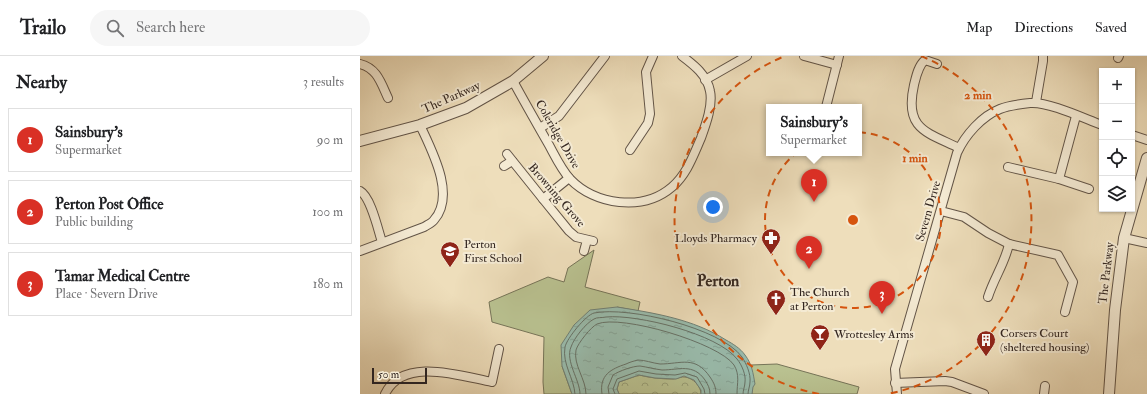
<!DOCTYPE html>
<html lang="en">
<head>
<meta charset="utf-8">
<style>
  body { margin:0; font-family:"IM FELL Double Pica",serif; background:#f6f6f6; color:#202124 }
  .controls { position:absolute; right:12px; top:12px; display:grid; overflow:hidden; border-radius:0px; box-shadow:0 1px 3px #0004 }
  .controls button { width:36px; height:36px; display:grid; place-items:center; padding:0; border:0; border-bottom:1px solid #e0e0e0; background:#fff; color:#202124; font:20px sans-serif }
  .scale { position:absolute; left:12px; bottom:10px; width:55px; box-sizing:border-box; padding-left:4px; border:2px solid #332620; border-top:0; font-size:11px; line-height:14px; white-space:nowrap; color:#332620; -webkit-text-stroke:3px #f4ead3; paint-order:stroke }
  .you { position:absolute; left:353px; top:151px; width:14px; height:14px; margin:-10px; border:3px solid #fff; border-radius:50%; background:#1a73e8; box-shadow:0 0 0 6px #1a73e833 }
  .badge { display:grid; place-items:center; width:26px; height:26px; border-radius:50%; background:#d93025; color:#fff; font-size:13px; font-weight:700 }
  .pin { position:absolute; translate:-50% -33px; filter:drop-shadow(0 1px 2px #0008) }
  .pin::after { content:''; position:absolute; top:21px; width:14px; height:12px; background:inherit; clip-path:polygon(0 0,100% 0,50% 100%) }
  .popup { position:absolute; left:406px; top:48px; width:96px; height:52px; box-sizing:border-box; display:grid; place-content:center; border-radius:0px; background:#fff; filter:drop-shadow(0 1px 3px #0005); font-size:13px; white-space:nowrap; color:#757577 }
  .popup b { font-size:15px; color:#202124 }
  .popup::after { content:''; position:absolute; left:50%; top:100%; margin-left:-8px; border:8px solid transparent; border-top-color:#fff }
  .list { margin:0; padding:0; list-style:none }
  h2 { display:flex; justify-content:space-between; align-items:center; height:52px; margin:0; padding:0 16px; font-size:17px }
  h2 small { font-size:13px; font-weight:400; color:#757577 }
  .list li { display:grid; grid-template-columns:26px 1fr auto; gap:12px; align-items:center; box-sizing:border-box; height:64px; margin:0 8px 8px; padding:0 8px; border:1px solid #e0e0e0; border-radius:0px }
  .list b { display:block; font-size:15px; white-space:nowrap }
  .list p { margin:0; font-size:13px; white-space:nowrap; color:#757577 }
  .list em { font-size:13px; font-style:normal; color:#757577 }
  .icon { flex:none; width:22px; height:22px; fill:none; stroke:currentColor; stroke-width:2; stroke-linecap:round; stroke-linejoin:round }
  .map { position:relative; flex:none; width:787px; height:338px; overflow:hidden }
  header { display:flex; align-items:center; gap:24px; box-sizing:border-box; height:56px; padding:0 20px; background:#fff; border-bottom:1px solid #e0e0e0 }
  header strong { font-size:19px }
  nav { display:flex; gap:22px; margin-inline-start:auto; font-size:14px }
  .search { width:280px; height:36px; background:#f6f6f6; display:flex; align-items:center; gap:10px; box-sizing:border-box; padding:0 14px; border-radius:22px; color:#757577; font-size:15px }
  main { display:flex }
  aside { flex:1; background:#fff }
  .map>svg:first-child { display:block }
</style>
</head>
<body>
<header>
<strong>Trailo</strong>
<div class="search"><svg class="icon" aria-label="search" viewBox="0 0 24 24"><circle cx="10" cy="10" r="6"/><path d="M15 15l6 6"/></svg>Search here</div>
<nav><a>Map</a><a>Directions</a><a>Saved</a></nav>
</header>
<main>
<aside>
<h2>Nearby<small>3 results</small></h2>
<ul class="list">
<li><span class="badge">1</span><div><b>Sainsbury's</b><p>Supermarket</p></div><em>90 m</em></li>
<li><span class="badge">2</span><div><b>Perton Post Office</b><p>Public building</p></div><em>100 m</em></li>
<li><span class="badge">3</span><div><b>Tamar Medical Centre</b><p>Place · Severn Drive</p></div><em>180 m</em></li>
</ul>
</aside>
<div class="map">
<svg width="787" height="338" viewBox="0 0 787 338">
  <defs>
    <pattern id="forest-crowns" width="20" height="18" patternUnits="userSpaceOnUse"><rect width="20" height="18" fill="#b9c190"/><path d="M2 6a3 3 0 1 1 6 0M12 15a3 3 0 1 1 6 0" fill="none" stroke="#979d75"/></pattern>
    <pattern id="water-ripples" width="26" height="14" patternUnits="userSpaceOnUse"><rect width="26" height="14" fill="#99bcad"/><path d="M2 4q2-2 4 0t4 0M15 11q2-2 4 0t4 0" fill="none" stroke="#84a195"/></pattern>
  </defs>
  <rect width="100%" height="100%" fill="#eedebb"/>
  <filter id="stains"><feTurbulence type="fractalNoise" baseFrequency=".005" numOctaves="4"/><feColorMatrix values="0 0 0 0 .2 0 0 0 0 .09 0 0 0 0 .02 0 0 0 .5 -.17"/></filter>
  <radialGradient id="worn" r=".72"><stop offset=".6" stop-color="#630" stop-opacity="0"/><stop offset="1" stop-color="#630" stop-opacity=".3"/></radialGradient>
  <g fill="#b9c190" stroke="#767458">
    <polygon points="234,194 225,231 280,246 278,255 257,251 202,310 212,338 184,338 183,326 184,281 132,266 129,246 188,221 204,226 208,212"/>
    <polygon points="417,308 499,331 497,338 392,338 391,309"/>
  </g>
  <path fill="url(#forest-crowns)" stroke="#767458" d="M279 319C291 322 302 323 313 323 317 323 322 320 325 321 333 322 341 330 341 338H259L257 333 259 326Z"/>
  <path fill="url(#water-ripples)" stroke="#708075" d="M257 251C294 257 333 263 366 284 373 288 380 292 385 299 392 308 393 317 395 328L393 331 392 338H341V334L334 324 324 320 316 323 295 322 279 319 259 326 257 333 259 338H212L202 310 201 289 214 269 230 254Z"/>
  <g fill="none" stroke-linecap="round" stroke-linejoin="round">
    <g stroke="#667166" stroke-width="1">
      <path d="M215 338C214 322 202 308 205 291 207 282 226 259 234 257 268 250 361 272 382 301 386 307 391 318 390 326 390 330 388 334 388 338"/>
      <path d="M220 338C220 324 205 305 211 291 214 282 226 267 234 263 237 261 242 262 246 261 277 258 358 278 377 303 382 309 386 319 385 326 385 330 383 334 383 338"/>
      <path d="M226 338C226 323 213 309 216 294 218 287 231 271 237 268 261 258 359 287 374 309 380 319 377 327 377 338"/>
      <path d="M242 338C239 319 251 313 266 308 270 306 274 305 278 304 285 304 292 307 300 308 321 308 335 299 350 321 354 327 356 331 356 338"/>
      <path d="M249 338 248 331 253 319C259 315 273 310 280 310 287 311 294 313 302 314 319 314 333 307 345 324 348 329 350 332 350 338"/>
      <polyline points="255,338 253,333 257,323 279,315 296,318 315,319 325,317 337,321 344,333 345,338"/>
    </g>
    <defs>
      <g id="minor">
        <polyline points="444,0 477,9"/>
        <polyline points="758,2 759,0"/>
        <path d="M0 8C17 12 21 27 28 42"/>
        <path d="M577 8 565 4C558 10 556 21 554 29 544 73 566 76 599 92"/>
        <polyline points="345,24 387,0"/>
        <path d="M153 25C165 47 177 68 189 89 195 100 201 113 210 123 235 149 283 156 312 131 327 118 333 100 341 82 346 68 353 49 350 35 347 19 334 9 322 0"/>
        <polyline points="676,46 683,5 683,0"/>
        <polyline points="466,51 479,0"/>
        <polyline points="180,72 199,60 245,0"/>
        <polyline points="772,79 787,84"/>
        <polyline points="270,94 288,67 290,58 286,16 293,0"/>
        <polyline points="147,98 183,143 209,175 216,181 233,185"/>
        <polyline points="144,110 152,105"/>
        <polyline points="648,111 699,123 729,133"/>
        <polyline points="699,123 716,60"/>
        <path d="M0 135C11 141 18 174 22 186"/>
        <polyline points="183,143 209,122"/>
        <polyline points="581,155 604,161 628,177 649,188 698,199 713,226 705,256"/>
        <polyline points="764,182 787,187"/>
        <path d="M0 195 64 171C67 169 72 167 74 164 96 139 72 95 60 69"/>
        <polyline points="224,195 227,184"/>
        <path d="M628 241C634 222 645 207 649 188"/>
        <polyline points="535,327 585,325 592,326 624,338"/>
        <path d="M25 338C43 300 101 320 132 326L139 293"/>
        <path d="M537 338 535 313 543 285 597 97C605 79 622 60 640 53 650 49 661 48 671 47 689 46 723 62 742 69"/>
        <polyline points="684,338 685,330"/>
      </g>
      <g id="tertiary">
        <polyline points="0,85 60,69 106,52 153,25 183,0"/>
        <polyline points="749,338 755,254 764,182 787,102"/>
      </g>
    </defs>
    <use href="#minor" stroke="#625447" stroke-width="10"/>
    <use href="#tertiary" stroke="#625447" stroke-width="12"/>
    <use href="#minor" stroke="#f4ead3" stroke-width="8"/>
    <use href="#tertiary" stroke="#f4ead3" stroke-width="10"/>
  </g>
  <g fill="none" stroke="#d6540e" stroke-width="2" stroke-dasharray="7 5">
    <circle cx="493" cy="164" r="88"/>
    <path d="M459 338A177 177 0 0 1 425 0M561 0A177 177 0 0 1 527 338"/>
  </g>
  <defs>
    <symbol id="pharmacy-pin" viewBox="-11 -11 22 30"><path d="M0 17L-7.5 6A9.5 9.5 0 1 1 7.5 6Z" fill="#8f2418" stroke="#f4ead3"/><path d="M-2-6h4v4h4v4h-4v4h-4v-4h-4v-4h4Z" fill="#fff"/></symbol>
    <symbol id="school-pin" viewBox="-11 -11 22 30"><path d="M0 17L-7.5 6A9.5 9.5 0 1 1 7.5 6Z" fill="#8f2418" stroke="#f4ead3"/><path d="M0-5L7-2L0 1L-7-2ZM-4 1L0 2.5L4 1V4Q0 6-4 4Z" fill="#fff"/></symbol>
    <symbol id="church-pin" viewBox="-11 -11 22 30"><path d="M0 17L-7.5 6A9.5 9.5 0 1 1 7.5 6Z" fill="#8f2418" stroke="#f4ead3"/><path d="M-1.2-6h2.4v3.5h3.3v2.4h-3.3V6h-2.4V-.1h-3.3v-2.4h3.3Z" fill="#fff"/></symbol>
    <symbol id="bar-pin" viewBox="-11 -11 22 30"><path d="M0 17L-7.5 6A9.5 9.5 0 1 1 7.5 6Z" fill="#8f2418" stroke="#f4ead3"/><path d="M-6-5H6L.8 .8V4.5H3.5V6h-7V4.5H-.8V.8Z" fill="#fff"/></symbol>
    <symbol id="building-pin" viewBox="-11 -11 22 30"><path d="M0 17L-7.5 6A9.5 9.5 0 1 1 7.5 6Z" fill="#8f2418" stroke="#f4ead3"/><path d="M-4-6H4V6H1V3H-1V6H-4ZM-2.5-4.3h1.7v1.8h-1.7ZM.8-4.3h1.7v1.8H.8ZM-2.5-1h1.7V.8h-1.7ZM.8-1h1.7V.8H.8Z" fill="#fff"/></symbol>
  </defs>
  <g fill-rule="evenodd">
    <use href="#pharmacy-pin" x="400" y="171" width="22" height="30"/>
    <use href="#school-pin" x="79" y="184" width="22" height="30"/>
    <use href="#church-pin" x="405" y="232" width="22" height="30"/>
    <use href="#bar-pin" x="449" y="267" width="22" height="30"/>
    <use href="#building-pin" x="615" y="273" width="22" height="30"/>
  </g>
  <g text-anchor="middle" stroke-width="4" stroke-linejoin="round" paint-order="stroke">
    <g font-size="12" fill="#332620" stroke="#f4ead3">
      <text transform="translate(91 41) rotate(-24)" y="4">The Parkway</text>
      <text transform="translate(198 78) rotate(60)" y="4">Coleridge Drive</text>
      <text transform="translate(197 139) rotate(49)" y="4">Browning Grove</text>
      <text transform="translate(568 155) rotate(-74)" y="4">Severn Drive</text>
      <text transform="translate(746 217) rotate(-83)" y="4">The Parkway</text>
    </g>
    <g font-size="12" fill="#332620" stroke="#f4ead3" text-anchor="start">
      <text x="397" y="186" text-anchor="end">Lloyds Pharmacy</text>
      <text x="104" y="192">Perton<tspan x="104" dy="14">First School</tspan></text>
      <text x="430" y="240">The Church<tspan x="430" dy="14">at Perton</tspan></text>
      <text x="640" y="281">Corsers Court<tspan x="640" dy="14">(sheltered housing)</tspan></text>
      <text x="474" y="282">Wrottesley Arms</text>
    </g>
    <g font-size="16" font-weight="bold" fill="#332620" stroke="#f4ead3">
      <text x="358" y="230">Perton</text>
    </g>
  </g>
  <circle cx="493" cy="164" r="6" fill="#d6540e" stroke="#f4ead3" stroke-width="2"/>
  <g font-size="12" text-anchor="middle" font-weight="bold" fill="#d6540e" stroke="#f4ead3" stroke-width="4" stroke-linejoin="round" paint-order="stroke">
    <text x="618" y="43">2 min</text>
    <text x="555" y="106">1 min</text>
  </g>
  <rect width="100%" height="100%" filter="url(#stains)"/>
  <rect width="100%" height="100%" fill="url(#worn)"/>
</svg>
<div class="controls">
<button>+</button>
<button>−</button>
<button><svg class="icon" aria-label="locate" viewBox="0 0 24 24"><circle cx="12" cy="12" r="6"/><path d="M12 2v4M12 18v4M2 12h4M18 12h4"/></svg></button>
<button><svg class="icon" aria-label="layers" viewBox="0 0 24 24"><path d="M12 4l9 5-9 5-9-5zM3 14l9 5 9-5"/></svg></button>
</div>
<div class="scale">50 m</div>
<div class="you"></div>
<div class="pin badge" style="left:454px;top:146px">1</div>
<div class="popup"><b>Sainsbury's</b>Supermarket</div>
<div class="pin badge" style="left:449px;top:213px">2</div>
<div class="pin badge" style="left:522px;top:258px">3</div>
</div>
</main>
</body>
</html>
